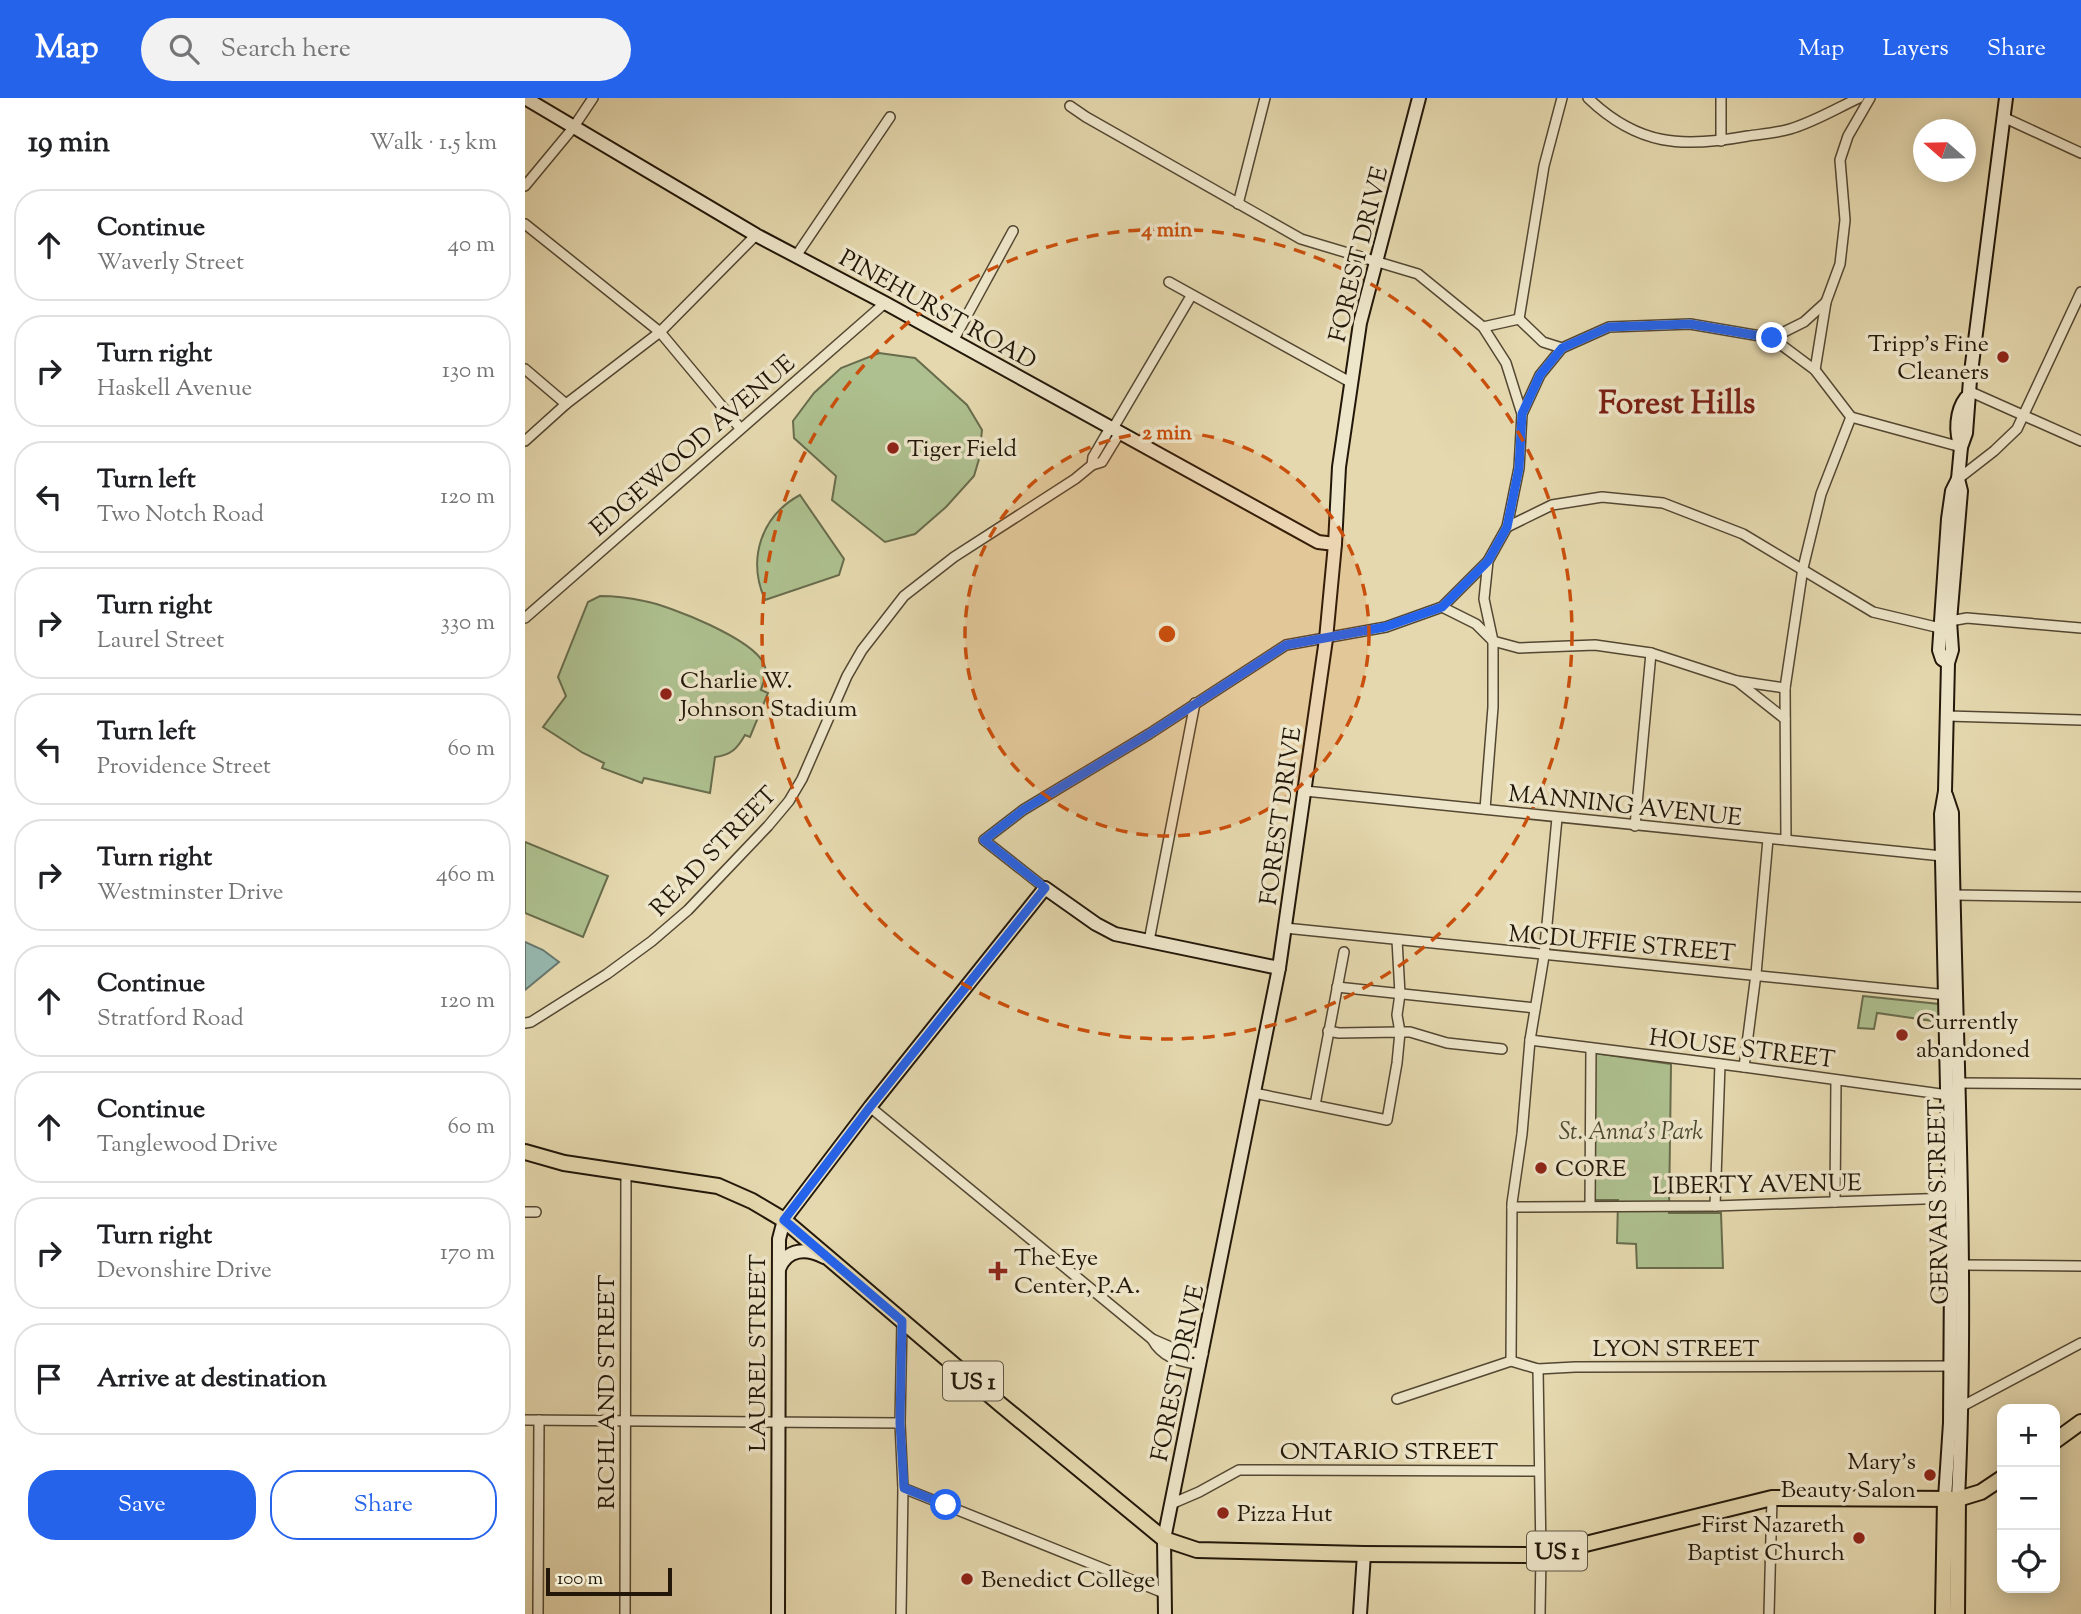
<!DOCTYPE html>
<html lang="en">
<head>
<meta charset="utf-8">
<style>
  body { margin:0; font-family:"Sorts Mill Goudy",serif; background:#f2f2f2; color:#202124 }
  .controls { position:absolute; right:21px; bottom:21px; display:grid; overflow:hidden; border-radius:14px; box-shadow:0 4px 18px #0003 }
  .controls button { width:63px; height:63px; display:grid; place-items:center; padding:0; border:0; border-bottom:2px solid #e0e0e0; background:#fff; color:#202124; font:35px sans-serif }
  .compass { position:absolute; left:1388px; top:21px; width:63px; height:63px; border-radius:50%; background:#fff; box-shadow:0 4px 18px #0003; rotate:290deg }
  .scale { position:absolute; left:21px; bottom:18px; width:126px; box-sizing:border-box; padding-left:7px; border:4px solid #221709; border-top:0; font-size:19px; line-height:24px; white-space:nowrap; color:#221709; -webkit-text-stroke:5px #eee6ca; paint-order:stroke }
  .stop { position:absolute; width:21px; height:21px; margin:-16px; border:5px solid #2563eb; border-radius:50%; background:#fff }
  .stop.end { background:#2563eb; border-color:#fff; box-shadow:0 2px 7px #0008 }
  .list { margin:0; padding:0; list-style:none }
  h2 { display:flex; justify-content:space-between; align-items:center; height:91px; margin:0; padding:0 28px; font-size:30px }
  h2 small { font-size:23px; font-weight:400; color:#757577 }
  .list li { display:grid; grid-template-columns:46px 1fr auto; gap:21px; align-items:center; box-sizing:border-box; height:112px; margin:0 14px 14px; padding:0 14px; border:2px solid #e0e0e0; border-radius:28px }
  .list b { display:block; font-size:26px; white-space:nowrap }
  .list p { margin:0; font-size:23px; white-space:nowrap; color:#757577 }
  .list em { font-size:23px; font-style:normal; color:#757577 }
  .actions { display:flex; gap:14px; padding:21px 28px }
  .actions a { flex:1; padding:16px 0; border:2px solid #2563eb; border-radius:28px; text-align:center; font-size:24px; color:#2563eb }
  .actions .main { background:#2563eb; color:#fff }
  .icon { flex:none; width:38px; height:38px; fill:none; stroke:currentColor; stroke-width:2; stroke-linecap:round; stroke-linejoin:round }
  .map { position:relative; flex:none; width:1556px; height:1516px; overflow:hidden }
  header { display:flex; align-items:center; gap:42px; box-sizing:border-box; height:98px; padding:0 35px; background:#2563eb; color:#fff }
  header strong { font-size:33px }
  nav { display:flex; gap:38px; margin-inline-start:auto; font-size:24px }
  .search { width:490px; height:63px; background:#f2f2f2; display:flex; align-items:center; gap:18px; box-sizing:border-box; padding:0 24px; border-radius:38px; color:#757577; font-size:26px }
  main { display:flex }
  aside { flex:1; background:#fff }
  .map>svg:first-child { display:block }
</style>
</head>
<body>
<header>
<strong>Map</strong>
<div class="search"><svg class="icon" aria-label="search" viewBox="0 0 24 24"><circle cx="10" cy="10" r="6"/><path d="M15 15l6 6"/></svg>Search here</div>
<nav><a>Map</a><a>Layers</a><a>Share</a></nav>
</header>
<main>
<aside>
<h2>19 min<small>Walk · 1.5 km</small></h2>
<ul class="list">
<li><svg class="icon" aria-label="ahead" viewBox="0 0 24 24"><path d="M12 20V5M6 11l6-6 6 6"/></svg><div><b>Continue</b><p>Waverly Street</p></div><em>40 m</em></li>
<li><svg class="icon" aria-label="right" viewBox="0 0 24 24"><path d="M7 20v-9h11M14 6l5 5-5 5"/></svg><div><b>Turn right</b><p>Haskell Avenue</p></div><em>130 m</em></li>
<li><svg class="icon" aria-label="left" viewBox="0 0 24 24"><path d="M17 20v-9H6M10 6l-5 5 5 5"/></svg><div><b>Turn left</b><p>Two Notch Road</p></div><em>120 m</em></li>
<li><svg class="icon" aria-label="right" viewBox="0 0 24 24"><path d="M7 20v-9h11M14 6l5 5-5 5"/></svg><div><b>Turn right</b><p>Laurel Street</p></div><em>330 m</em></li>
<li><svg class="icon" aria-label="left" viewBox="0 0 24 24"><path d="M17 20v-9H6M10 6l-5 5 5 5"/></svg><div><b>Turn left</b><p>Providence Street</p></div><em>60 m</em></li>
<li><svg class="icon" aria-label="right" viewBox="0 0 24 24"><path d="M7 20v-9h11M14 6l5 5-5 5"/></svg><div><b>Turn right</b><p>Westminster Drive</p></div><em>460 m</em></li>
<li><svg class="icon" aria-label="ahead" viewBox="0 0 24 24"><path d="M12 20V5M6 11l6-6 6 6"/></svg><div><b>Continue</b><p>Stratford Road</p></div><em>120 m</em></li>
<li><svg class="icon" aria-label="ahead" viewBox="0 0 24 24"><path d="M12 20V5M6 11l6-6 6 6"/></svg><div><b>Continue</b><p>Tanglewood Drive</p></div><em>60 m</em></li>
<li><svg class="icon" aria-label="right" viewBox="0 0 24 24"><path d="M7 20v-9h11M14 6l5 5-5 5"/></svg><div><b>Turn right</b><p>Devonshire Drive</p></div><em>170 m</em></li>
<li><svg class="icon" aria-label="arrive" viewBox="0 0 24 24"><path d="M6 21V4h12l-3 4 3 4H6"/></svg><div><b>Arrive at destination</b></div></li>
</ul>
<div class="actions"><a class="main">Save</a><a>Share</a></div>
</aside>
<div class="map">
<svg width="1556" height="1516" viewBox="0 0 1556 1516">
  <rect width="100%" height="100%" fill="#e5d8ae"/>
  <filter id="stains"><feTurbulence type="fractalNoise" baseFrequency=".00286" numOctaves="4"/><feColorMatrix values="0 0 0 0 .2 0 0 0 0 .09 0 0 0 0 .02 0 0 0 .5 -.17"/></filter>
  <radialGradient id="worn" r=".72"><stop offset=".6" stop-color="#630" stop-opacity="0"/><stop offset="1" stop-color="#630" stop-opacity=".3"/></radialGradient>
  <g fill="#aec08f" stroke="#686c4c" stroke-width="2">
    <polygon points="354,255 390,260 442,307 457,332 454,361 449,378 421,409 390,436 360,444 307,402 311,378 269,340 268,323 289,295 316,270"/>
    <path d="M275 397 319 461 314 477 240 502C222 461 236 418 275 397Z"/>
    <path d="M75 498C90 498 105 500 119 503 146 508 228 541 239 566 243 575 239 582 236 592L243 595 225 639 220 637C212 651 206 657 190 659L185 695 119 680 117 685 77 670 79 665 58 655 18 629 41 598 33 579 63 504Z"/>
    <polygon points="0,744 83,778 58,839 0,815"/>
    <polygon points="1338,898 1414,906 1415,924 1352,915 1349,931 1333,930"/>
    <polygon points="1069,955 1146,966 1144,1115 1196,1115 1198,1170 1112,1170 1111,1146 1092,1145 1093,1102 1065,1102"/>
  </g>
  <polygon fill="#97b9b1" stroke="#68786e" stroke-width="2" points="0,844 18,852 34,864 0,892"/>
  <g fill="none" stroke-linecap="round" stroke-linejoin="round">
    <defs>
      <g id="street">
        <path d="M1063 0C1113 48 1157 50 1223 38 1237 36 1252 35 1265 31 1289 24 1312 10 1334 0"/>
        <polyline points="1196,0 1196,43"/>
        <polyline points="545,8 561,19 776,141 893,176 958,229 981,265 997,316"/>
        <polyline points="1478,19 1556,55"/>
        <polyline points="0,88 48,30 68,0"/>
        <polyline points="713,106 740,0"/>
        <polyline points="0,126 135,234 215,330"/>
        <polyline points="271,158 365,19"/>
        <polyline points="644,184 825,284"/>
        <polyline points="994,221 1018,244 1037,250 1084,229 1165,226 1247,240 1290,272 1326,319"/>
        <polyline points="994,221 1019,68 1037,0"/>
        <polyline points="958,229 994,221"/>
        <polyline points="1247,240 1279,224 1301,204"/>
        <polyline points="428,243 488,133"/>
        <polyline points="0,271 41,306"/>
        <polyline points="1290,272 1301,204 1315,166 1320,122 1315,62 1323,38 1345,0"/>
        <polyline points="1446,294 1556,343"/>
        <polyline points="1326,319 1436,349"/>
        <polyline points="587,332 666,198"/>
        <polyline points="0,343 41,306 135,234 231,137"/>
        <polyline points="567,367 577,364 594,336"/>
        <polyline points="1433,381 1469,353 1492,331 1556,194"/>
        <polyline points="982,429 1027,407 1077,399 1138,405 1218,436 1348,514 1415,530"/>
        <polyline points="917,509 951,526 968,543 994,550 1070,547 1126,555 1212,583 1260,590"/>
        <polyline points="0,520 360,205"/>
        <polyline points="1425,523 1442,520 1556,530"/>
        <polyline points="1212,583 1260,621"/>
        <polyline points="1422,618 1556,622"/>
        <polyline points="780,693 1417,758"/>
        <polyline points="960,711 968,609 968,543 959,501 963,463 982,429 994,370 997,316 1015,277 1037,250"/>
        <polyline points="1110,728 1126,555"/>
        <polyline points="1261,742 1260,590 1278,470 1296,396 1326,319"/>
        <polyline points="520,790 459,742 498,712 624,636 761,547 861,529 917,509 963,463"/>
        <polyline points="1430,797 1556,799"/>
        <polyline points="760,830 1423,897"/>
        <polyline points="872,842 875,896 872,917 875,934 885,934 922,945 977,951"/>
        <polyline points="624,843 670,605"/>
        <polyline points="812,889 1010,910"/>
        <polyline points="0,925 6,924 82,876 127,843 163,812 243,728 264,703 277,681 322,578 337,552 379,498 429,459 550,381 567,367 568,359 585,330"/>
        <polyline points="1005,942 1219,969 1423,997"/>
        <polyline points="1219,969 1231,876 1243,741"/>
        <polyline points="1434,985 1556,986"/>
        <polyline points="729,995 862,1022 872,965 875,934 814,935 803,933"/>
        <polyline points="790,1007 819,854"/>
        <path d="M345 1009 627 1241C638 1261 655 1263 675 1267"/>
        <polyline points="1310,1104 1311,982"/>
        <polyline points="1065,1108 1066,950"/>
        <polyline points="1190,1108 1195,966"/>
        <polyline points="987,1109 1190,1108 1427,1100"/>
        <polyline points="0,1114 11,1114"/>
        <polyline points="1437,1167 1556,1168"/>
        <polyline points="627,1241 648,1250 678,1256"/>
        <polyline points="986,1263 987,1105 997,1036 1005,942 1019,858 1032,720"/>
        <polyline points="1013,1271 1016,1457 1015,1516"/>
        <polyline points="872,1301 986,1263 1013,1271 1050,1269 1431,1268"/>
        <polyline points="1432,1311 1556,1245"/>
        <polyline points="0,1322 375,1325"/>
        <polyline points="378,1390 639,1495"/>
        <polyline points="646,1406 674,1394 714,1372 1013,1373"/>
        <polyline points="13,1516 14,1322"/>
        <polyline points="100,1516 101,1073"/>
        <polyline points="376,1516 378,1390 375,1325 377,1223"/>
        <polyline points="1244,1516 1247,1400"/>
      </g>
      <g id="secondary">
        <polyline points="0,0 231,137 360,205 793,444 810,446"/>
        <path d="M1436 349C1430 334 1431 313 1441 300"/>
        <polyline points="1423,565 1417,561 1414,552 1423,421 1427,393 1433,381"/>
        <path d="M1421 697 1427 715C1430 944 1444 1172 1433 1401"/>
        <path d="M254 1171C262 1150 282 1150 299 1159"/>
        <polyline points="1420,1400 1425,1325 1426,1173 1416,716 1420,693 1423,565 1427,552 1425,523 1436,393 1433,381 1436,349 1441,335 1445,282 1481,0"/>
        <polyline points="253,1516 254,1141 259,1122 345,1009 520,790 571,826 590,836 754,870"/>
        <polyline points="640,1516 639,1441 754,870 801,541 810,446 814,369 835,225 894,0"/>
        <polyline points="835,1516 839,1456"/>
      </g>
      <g id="primary">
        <polyline points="0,1054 39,1065 193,1088 227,1103 259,1122 475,1306 639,1441 672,1452 839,1456 1016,1457 1247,1400 1433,1401 1456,1394 1477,1380"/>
        <polyline points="1530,1343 1556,1324"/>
        <polyline points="1418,1516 1420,1400"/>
        <polyline points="1432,1516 1433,1401"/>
      </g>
    </defs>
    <use href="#street" stroke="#534732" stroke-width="12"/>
    <use href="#secondary" stroke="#221709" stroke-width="16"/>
    <use href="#primary" stroke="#221709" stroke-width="18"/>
    <use href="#street" stroke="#eee6ca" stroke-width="9"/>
    <use href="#secondary" stroke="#eee6ca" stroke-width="12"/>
    <use href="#primary" stroke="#e5d8ae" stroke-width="14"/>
  </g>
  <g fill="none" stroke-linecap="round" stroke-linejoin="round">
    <polyline stroke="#2563eb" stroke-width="9" points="421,1407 379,1390 375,1325 377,1223 259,1122 345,1009 520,790 459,742 498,712 624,636 761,547 860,529 917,509 963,463 982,429 994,370 997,316 1015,277 1037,250 1084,229 1165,226 1247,240"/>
  </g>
  <circle cx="642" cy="536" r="202" fill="#ca4f0c" fill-opacity=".12"/>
  <g fill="none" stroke="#ca4f0c" stroke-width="3.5" stroke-dasharray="12 9">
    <circle cx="642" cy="536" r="202"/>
    <circle cx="642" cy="536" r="405"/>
  </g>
  <g fill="#8f2418" stroke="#eee6ca" stroke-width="2.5">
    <circle cx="1478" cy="259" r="7"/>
    <circle cx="368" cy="350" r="7"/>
    <circle cx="141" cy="596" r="7"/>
    <circle cx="1377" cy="937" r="7"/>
    <circle cx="1016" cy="1070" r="7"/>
    <path d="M469.5 1162.5h7v7h7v7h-7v7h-7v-7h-7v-7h7z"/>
    <circle cx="1405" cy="1377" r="7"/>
    <circle cx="698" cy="1415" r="7"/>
    <circle cx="1334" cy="1440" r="7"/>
    <circle cx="442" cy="1481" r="7"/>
  </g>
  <g text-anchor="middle" stroke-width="7" stroke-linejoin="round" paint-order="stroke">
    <g fill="#eee6ca" stroke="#5f5543" stroke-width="2">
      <rect x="418" y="1263.5" width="60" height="39" rx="5"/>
      <rect x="1002" y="1433.5" width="60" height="39" rx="5"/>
    </g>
    <g font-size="23" font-weight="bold" fill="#221709">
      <text x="448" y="1291">US 1</text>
      <text x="1032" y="1461">US 1</text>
    </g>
    <g font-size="24" fill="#221709" stroke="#eee6ca">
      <text transform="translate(833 156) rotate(-76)" y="8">FOREST DRIVE</text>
      <text transform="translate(413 211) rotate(29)" y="8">PINEHURST ROAD</text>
      <text transform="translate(167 347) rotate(-41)" y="8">EDGEWOOD AVENUE</text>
      <text transform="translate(1100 707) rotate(6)" y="8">MANNING AVENUE</text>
      <text transform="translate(755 718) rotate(-82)" y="8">FOREST DRIVE</text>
      <text transform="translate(188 753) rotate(-46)" y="8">READ STREET</text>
      <text transform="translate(1097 845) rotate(5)" y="8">MCDUFFIE STREET</text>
      <text transform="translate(1217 950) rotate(7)" y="8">HOUSE STREET</text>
      <text transform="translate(1232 1086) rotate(-1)" y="8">LIBERTY AVENUE</text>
      <text transform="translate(1413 1104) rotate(-91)" y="8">GERVAIS STREET</text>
      <text x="1151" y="1258">LYON STREET</text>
      <text transform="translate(232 1255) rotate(-90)" y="8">LAUREL STREET</text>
      <text transform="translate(652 1275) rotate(-78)" y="8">FOREST DRIVE</text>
      <text transform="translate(81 1294) rotate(-90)" y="8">RICHLAND STREET</text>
      <text x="864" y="1361">ONTARIO STREET</text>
    </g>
    <g font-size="24" fill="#221709" stroke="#eee6ca" text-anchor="start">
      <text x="1464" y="253" text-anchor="end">Tripp's Fine<tspan x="1464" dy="28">Cleaners</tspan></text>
      <text x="382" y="358">Tiger Field</text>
      <text x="155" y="590">Charlie W.<tspan x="155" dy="28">Johnson Stadium</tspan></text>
      <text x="1391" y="931">Currently<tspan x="1391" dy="28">abandoned</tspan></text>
      <text x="1030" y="1078">CORE</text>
      <text x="489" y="1167">The Eye<tspan x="489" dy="28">Center, P.A.</tspan></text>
      <text x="1391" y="1371" text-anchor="end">Mary's<tspan x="1391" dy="28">Beauty Salon</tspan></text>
      <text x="712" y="1423">Pizza Hut</text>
      <text x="1320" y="1434" text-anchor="end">First Nazareth<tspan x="1320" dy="28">Baptist Church</tspan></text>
      <text x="456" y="1489">Benedict College</text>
    </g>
    <g font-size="24" font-style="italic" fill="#4c4a31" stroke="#eee6ca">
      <text x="1106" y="1041">St. Anna's Park</text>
    </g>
    <g font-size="32" font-weight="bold" fill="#7a1f14" stroke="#eee6ca">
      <text x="1152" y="315">Forest Hills</text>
    </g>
  </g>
  <circle cx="642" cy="536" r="10" fill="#ca4f0c" stroke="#eee6ca" stroke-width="3.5"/>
  <g font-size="21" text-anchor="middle" font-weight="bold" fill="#ca4f0c" stroke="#eee6ca" stroke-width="7" stroke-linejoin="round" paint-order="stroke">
    <text x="642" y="138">4 min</text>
    <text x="642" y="341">2 min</text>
  </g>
  <rect width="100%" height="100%" filter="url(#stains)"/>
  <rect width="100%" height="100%" fill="url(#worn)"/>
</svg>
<div class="controls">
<button>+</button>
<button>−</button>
<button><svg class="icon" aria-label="locate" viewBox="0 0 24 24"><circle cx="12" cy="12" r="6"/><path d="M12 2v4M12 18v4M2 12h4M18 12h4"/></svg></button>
</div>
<svg class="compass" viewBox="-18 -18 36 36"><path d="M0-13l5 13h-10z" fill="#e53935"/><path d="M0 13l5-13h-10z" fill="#757577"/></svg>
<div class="scale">100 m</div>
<div class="stop" style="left:421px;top:1407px"></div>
<div class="stop end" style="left:1247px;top:240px"></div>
</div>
</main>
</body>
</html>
